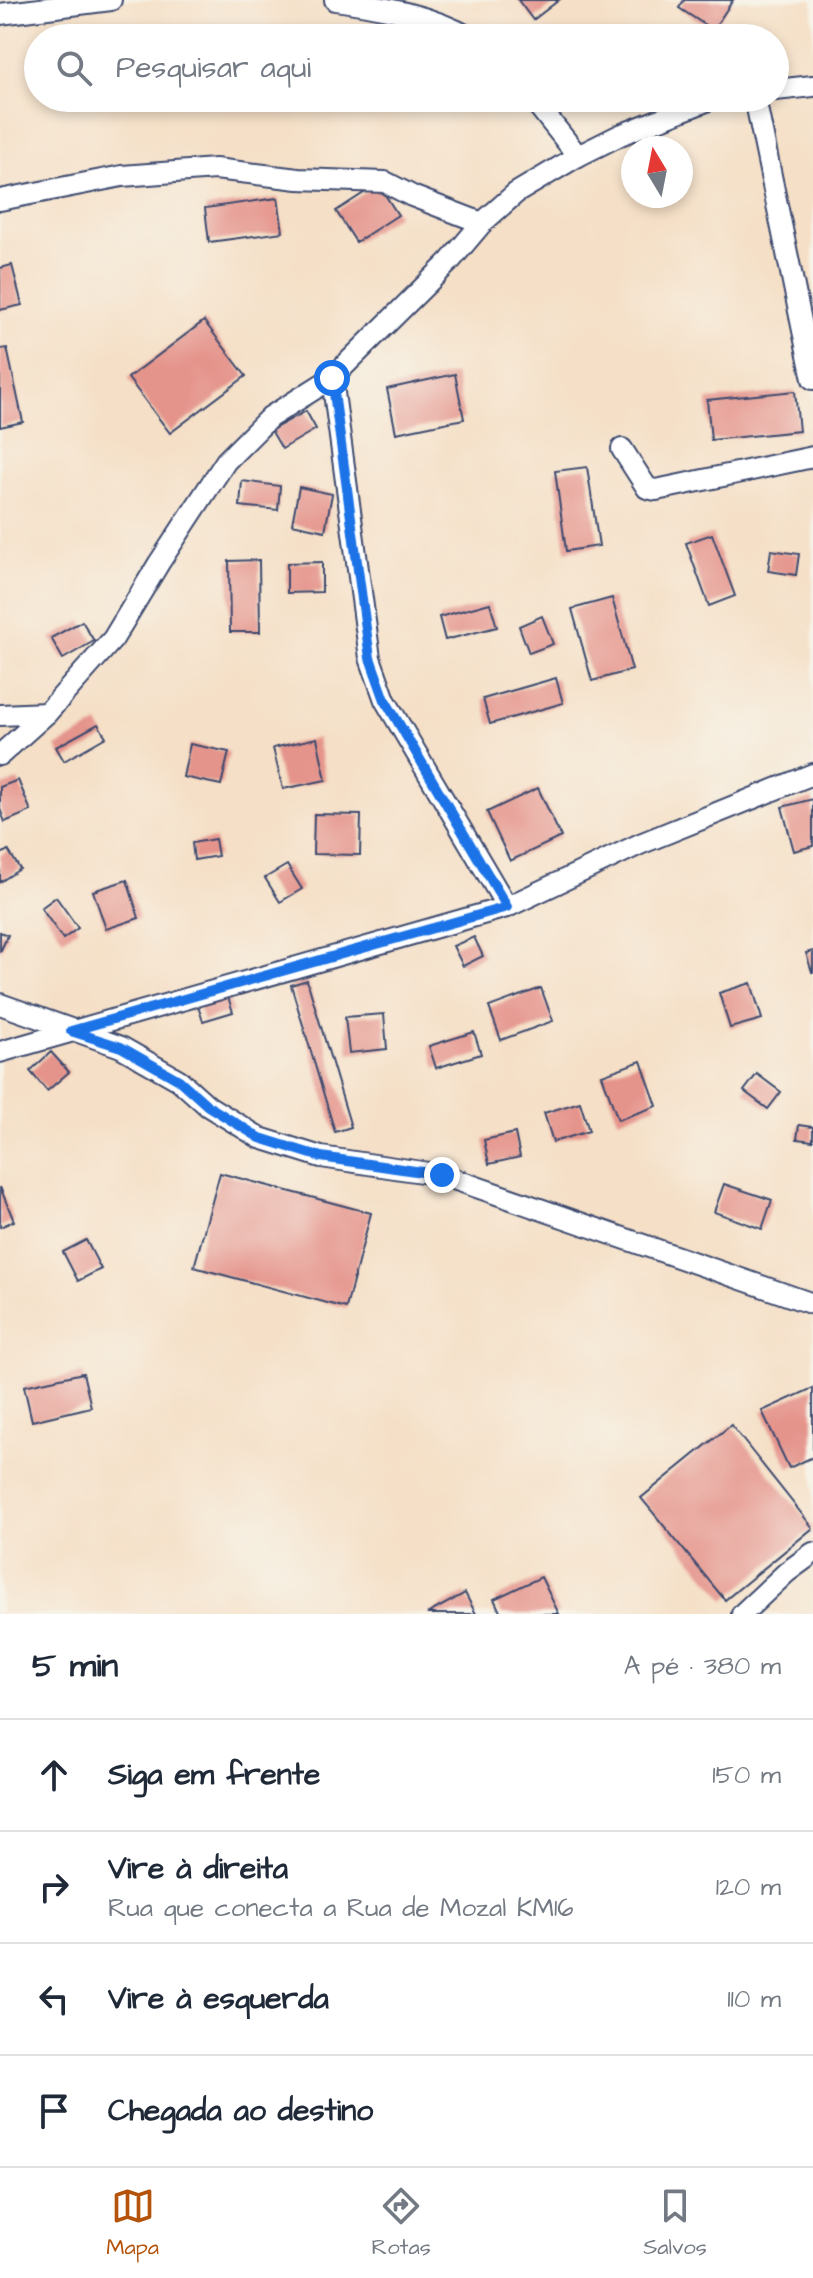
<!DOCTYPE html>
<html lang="pt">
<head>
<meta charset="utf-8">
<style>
  body { margin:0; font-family:"Architects Daughter",sans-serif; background:#f2f2f3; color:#1f2937 }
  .compass { position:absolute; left:621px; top:136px; width:72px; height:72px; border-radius:50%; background:#fff; box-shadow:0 4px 12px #0003; rotate:350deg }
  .stop { position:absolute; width:24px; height:24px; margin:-18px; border:6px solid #1a73e8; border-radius:50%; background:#fff }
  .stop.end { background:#1a73e8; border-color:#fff; box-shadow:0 2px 8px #0008 }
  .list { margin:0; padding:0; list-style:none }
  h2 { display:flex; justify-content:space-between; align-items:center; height:104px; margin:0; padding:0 32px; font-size:34px }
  h2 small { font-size:26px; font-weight:400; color:#747a83 }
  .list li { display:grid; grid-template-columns:52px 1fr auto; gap:24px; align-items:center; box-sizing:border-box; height:112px; padding:0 32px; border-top:2px solid #e0e1e3 }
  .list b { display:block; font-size:30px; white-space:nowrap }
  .list p { margin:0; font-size:26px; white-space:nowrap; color:#747a83 }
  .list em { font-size:26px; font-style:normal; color:#747a83 }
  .icon { flex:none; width:44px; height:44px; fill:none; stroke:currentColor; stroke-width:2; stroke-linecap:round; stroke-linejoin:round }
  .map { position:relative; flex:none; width:813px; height:1614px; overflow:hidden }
  .search { position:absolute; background:#fff; box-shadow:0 4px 12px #0003; left:24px; right:24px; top:24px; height:88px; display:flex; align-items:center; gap:20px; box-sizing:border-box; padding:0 28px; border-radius:44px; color:#747a83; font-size:30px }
  .sheet { height:552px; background:#fff }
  nav { display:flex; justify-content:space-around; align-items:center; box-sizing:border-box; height:112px; border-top:2px solid #e0e1e3; background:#fff; font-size:22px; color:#747a83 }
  nav a { display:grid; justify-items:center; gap:4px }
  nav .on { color:#b45309 }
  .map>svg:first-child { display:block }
</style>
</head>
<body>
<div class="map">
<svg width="813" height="1614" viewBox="0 0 813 1614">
  <rect width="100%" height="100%" fill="#f7f3e8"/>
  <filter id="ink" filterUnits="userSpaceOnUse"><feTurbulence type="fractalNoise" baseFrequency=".0125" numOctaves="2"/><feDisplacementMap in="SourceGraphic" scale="16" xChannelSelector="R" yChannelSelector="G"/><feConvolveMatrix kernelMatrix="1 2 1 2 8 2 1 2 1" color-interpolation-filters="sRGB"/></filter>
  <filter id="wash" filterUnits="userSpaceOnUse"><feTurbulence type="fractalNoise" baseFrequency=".006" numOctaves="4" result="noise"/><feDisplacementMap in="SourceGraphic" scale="32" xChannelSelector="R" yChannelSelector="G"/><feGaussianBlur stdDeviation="1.8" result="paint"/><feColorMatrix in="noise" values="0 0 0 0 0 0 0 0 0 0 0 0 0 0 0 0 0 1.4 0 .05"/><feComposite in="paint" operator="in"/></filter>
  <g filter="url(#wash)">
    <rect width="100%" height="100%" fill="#f5dfc6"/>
    <g id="blocks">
      <g fill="#e5948c">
        <polygon points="518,0 559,0 533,20"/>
        <polygon points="684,0 733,0 713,30 679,8"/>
        <polygon points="378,184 398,215 356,242 336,211"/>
        <polygon points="278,198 283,232 209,242 205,208"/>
        <polygon points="12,265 22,305 0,310 0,268"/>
        <polygon points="204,321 246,376 170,433 128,378"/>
        <polygon points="7,348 23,422 0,427 0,349"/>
        <polygon points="455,374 464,419 396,433 387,389"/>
        <polygon points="795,391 799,431 711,440 707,400"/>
        <polygon points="306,411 316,429 282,449 271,430"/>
        <polygon points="587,467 599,546 566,551 555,471"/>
        <polygon points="242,481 280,486 278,510 240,506"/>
        <polygon points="299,487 332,494 325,531 292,524"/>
        <polygon points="712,534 735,596 709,606 686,543"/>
        <polygon points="771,550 799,554 796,575 768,571"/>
        <polygon points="259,560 260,632 230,632 229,561"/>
        <polygon points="322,562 322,592 287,593 287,563"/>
        <polygon points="612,598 632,670 592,681 572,609"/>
        <polygon points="490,603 497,627 445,640 439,617"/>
        <polygon points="542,616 553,644 529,653 519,626"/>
        <polygon points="82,621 94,641 63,659 51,638"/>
        <polygon points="556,678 563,703 490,724 483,699"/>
        <polygon points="98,724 106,737 64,761 56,747"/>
        <polygon points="317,738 326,780 283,789 273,748"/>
        <polygon points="190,744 229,752 221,785 183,777"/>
        <polygon points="18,780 31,811 5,822 0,809 0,787"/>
        <polygon points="538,788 561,837 510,861 487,812"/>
        <polygon points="813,799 813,846 794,851 782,807"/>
        <polygon points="314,814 361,815 360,855 313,854"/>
        <polygon points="215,839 218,856 194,860 192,843"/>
        <polygon points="8,850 20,869 0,882 0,855"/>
        <polygon points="287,865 302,889 280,902 265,878"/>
        <polygon points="127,880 139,918 106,929 93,891"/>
        <polygon points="56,897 78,928 63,939 41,908"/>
        <polygon points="0,932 8,935 0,952"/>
        <polygon points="474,937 483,956 463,966 453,946"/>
        <polygon points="813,951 813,972 812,972 806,953"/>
        <polygon points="307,980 351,1127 335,1132 291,985"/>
        <polygon points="751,983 762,1019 730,1028 719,993"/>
        <polygon points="541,988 553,1021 501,1040 489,1007"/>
        <polygon points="228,997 233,1012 203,1021 198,1006"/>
        <polygon points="384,1014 387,1049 349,1053 345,1017"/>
        <polygon points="474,1032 481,1054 436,1068 429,1046"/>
        <polygon points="51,1052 69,1072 47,1091 30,1071"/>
        <polygon points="641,1061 657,1106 618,1120 602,1075"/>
        <polygon points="757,1074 781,1092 768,1109 744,1091"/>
        <polygon points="580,1102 589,1131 553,1142 544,1113"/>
        <polygon points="799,1125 813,1127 813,1141 797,1139"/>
        <polygon points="515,1133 520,1157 489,1164 484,1140"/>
        <polygon points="220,1173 371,1213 346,1308 194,1267"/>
        <polygon points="724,1184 772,1200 762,1229 714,1212"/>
        <polygon points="0,1187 14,1221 0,1227"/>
        <polygon points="86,1240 101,1269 78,1281 63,1252"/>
        <polygon points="83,1373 91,1407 32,1421 24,1386"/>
        <polygon points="813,1388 813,1457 789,1468 762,1411"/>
        <polygon points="731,1425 813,1528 725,1600 641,1498"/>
        <polygon points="541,1577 559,1614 501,1614 494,1599"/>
        <polygon points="465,1593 476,1614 427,1614"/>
      </g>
    </g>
  </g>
  <g filter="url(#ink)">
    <use href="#blocks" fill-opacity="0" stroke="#3c496e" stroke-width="2"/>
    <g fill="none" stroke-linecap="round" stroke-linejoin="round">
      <defs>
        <g id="street">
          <path d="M335 0C383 7 429 15 471 38"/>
          <polyline points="0,14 111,0"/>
          <polyline points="775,90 813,86"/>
          <polyline points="532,98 578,156"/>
          <polyline points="755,98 813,379"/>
          <polyline points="0,200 122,176 215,169 298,179 385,182 412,196 482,223"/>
          <polyline points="332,378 370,658 385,700 507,907"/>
          <polyline points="622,449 647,488 656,490 813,457"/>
          <polyline points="0,715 47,713"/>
          <polyline points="0,755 47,713 113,639 159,563 226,461 270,417 332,378 450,261 482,223 516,193 578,156 620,135 714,98"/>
          <polyline points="0,1004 121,1047 179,1080 208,1106 260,1138 321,1157 442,1175 813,1304"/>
          <polyline points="0,1052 507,907 640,844 813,774"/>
          <polyline points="742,1614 787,1572 813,1553"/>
        </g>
      </defs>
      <use href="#street" stroke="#3c496e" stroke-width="24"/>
      <use href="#street" stroke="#fff" stroke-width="20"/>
    </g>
  </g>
  <g fill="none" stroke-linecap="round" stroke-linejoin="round" filter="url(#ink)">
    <polyline stroke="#1a73e8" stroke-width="10" points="332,378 370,658 385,700 507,907 71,1031 121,1047 179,1080 208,1106 260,1138 321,1157 442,1175"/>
  </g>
</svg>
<svg class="compass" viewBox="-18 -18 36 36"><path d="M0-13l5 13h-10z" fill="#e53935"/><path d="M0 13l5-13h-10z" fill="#747a83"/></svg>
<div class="stop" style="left:332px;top:378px"></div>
<div class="stop end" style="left:442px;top:1175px"></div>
<div class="search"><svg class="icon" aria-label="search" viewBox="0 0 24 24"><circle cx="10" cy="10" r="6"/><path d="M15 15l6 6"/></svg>Pesquisar aqui</div>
</div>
<section class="sheet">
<h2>5 min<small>A pé · 380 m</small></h2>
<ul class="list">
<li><svg class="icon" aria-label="ahead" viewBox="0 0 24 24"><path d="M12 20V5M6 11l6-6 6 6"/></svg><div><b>Siga em frente</b></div><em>150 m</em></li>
<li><svg class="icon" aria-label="right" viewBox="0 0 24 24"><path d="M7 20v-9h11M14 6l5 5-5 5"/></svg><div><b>Vire à direita</b><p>Rua que conecta a Rua de Mozal KM16</p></div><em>120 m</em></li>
<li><svg class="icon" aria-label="left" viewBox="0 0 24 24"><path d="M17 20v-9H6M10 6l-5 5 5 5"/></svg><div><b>Vire à esquerda</b></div><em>110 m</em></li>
<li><svg class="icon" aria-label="arrive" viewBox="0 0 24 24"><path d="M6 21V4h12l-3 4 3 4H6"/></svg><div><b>Chegada ao destino</b></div></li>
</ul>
</section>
<nav>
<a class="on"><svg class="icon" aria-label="map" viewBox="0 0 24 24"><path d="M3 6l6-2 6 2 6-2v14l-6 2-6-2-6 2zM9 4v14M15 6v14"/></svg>Mapa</a>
<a><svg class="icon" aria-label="directions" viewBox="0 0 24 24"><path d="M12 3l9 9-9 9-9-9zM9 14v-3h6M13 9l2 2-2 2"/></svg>Rotas</a>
<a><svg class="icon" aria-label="saved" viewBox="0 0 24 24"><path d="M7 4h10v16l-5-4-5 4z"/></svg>Salvos</a>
</nav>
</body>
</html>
